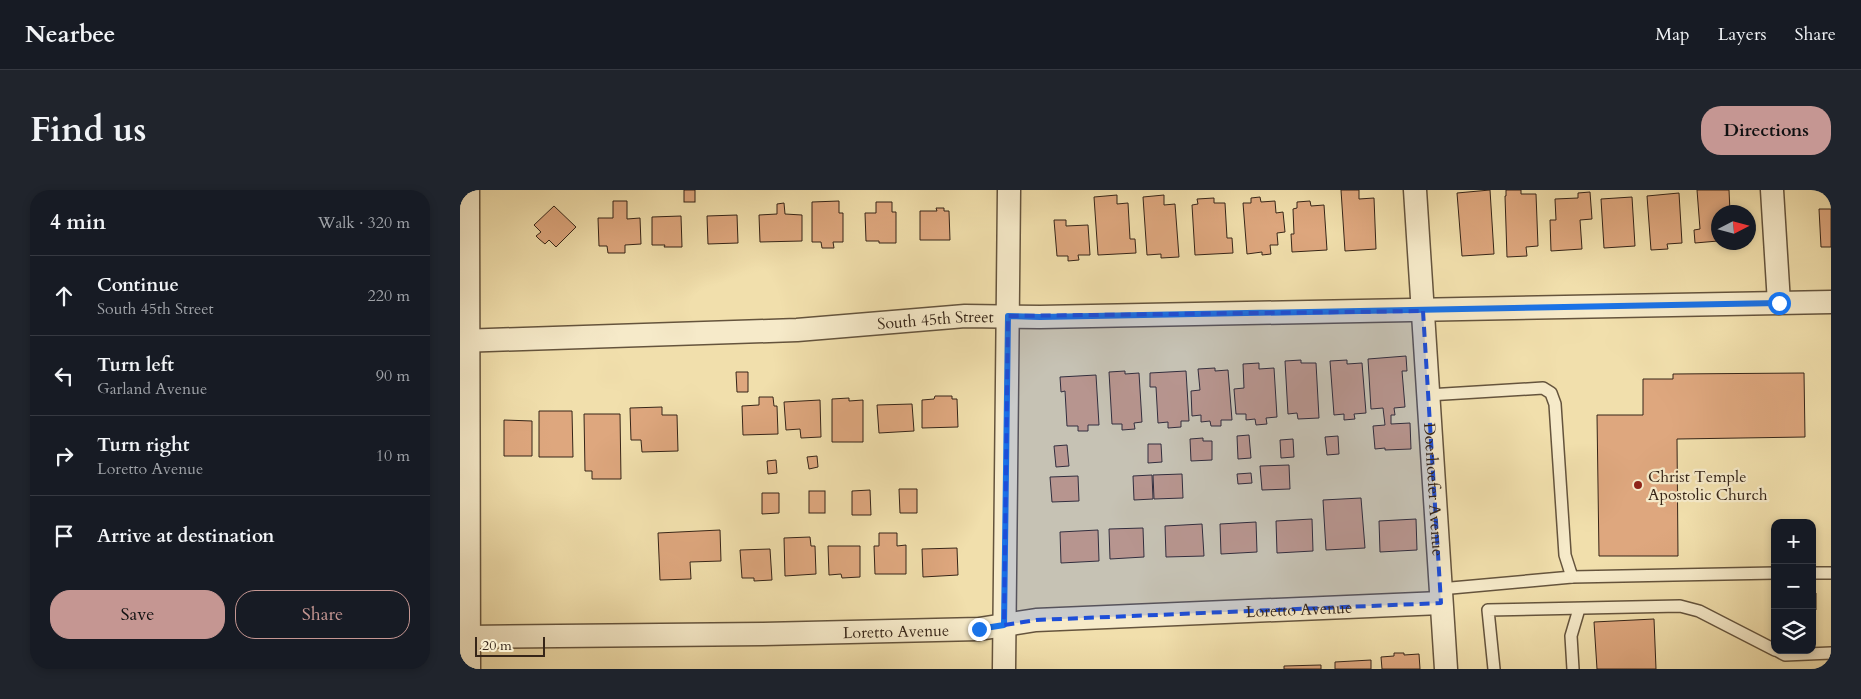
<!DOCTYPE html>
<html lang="en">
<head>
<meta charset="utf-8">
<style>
  body { margin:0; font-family:Cardo,serif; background:#20242c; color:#f1f3f6 }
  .controls { position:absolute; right:15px; bottom:15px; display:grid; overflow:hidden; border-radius:10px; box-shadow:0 2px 8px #0003 }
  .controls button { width:45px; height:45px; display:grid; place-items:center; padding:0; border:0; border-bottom:1px solid #363941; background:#171b24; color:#f1f3f6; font:25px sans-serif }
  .compass { position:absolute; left:1251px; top:15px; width:45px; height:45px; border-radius:50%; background:#171b24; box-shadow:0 2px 8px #0003; rotate:84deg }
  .scale { position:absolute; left:15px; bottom:12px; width:70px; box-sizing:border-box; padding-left:5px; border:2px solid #362518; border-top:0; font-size:14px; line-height:18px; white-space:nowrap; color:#362518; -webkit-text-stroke:4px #f6eac9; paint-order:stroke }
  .stop { position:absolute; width:15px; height:15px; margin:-11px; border:4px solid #1a73e8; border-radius:50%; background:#fff }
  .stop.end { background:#1a73e8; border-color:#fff; box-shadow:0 1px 5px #0008 }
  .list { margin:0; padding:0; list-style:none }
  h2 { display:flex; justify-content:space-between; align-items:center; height:65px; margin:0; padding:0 20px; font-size:21px }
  h2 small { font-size:16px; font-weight:400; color:#9ea1a6 }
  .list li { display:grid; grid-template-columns:32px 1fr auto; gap:15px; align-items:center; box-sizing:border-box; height:80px; padding:0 20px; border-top:1px solid #363941 }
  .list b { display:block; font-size:19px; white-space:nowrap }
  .list p { margin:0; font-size:16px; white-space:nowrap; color:#9ea1a6 }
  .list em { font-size:16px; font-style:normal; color:#9ea1a6 }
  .actions { display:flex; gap:10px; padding:15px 20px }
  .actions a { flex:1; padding:11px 0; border:1px solid #c59692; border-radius:20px; text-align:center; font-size:18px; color:#c59692 }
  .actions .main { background:#c59692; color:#111 }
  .icon { flex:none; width:28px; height:28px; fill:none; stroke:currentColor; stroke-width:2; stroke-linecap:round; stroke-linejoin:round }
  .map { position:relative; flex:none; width:1371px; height:479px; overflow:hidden; border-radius:20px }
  header { display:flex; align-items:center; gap:30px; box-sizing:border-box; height:70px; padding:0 25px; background:#171b24; border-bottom:1px solid #363941 }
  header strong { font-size:24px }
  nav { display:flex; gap:28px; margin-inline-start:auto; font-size:18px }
  .intro { display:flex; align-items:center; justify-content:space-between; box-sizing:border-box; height:120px; padding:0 30px }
  h1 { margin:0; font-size:35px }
  .button { padding:12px 22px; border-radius:20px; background:#c59692; color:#111; font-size:18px; font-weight:700 }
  main { display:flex; gap:30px; padding:0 30px }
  aside { flex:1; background:#171b24; border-radius:20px; box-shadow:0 2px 8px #0003 }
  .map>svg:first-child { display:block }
</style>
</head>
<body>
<header>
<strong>Nearbee</strong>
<nav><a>Map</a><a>Layers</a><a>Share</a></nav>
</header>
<div class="intro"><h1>Find us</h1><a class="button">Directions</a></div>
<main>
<aside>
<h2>4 min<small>Walk · 320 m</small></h2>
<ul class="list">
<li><svg class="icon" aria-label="ahead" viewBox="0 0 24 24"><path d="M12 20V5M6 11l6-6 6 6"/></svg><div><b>Continue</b><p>South 45th Street</p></div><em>220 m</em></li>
<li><svg class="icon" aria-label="left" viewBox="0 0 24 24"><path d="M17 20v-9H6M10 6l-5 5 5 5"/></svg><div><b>Turn left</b><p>Garland Avenue</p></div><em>90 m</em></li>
<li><svg class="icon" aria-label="right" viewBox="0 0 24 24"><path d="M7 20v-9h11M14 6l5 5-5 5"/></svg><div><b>Turn right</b><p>Loretto Avenue</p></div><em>10 m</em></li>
<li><svg class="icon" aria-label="arrive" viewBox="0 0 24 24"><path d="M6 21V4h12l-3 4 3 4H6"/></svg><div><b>Arrive at destination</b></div></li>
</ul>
<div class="actions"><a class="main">Save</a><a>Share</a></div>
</aside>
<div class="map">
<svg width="1371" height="479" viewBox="0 0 1371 479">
  <rect width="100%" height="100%" fill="#f1dfac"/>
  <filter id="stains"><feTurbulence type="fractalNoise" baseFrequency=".004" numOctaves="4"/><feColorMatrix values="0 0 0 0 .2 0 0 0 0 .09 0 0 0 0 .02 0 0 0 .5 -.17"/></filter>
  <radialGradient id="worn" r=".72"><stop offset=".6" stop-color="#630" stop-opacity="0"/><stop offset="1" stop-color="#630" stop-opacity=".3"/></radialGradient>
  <g fill="#dea77e" stroke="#362518">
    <rect x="224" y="0" width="11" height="12"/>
    <polygon points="881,0 899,0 899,9 914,8 916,59 885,61"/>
    <polygon points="1030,0 1034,64 1002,66 997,3"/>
    <polygon points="1046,0 1061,0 1061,4 1076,4 1078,56 1066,57 1067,66 1047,67 1045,6 1046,6"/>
    <polygon points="1237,0 1269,0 1270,22 1258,22 1258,51 1235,53 1234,40 1240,39"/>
    <polygon points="1130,2 1132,29 1120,30 1122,59 1091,61 1090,30 1096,30 1095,9 1118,8 1118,3"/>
    <polygon points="1219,3 1222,53 1207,54 1208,59 1191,60 1187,6"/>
    <polygon points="657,5 657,14 668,13 670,49 675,49 676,63 638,65 634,7"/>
    <polygon points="704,5 704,15 715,14 719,67 701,68 701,64 687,65 683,7"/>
    <polygon points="800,7 801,12 815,11 816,23 823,22 825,42 817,43 818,55 810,55 811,64 802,65 802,62 787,64 783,13 791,13 791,8"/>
    <polygon points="1172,7 1175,56 1144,58 1141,9"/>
    <polygon points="754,8 754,13 765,13 767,48 772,48 773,63 735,65 732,15 738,14 737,9"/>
    <polygon points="153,11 167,11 167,29 180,28 181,54 165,55 165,63 148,63 147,56 139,56 138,28 153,28"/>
    <polygon points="379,11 379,23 383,23 383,52 373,52 374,58 362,58 361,52 352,52 352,12"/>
    <polygon points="850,11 851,16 864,15 867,60 832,62 831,44 834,44 833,19 837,18 837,12"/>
    <polygon points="416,12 432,12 432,22 436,22 436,53 419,53 419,51 406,51 405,23 416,23"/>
    <polygon points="324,13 325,24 342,25 342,51 300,52 299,25 317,24 317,14"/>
    <polygon points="94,16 116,37 96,57 89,50 85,54 79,49 76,46 81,42 74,35"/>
    <polygon points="476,18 484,18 484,21 489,21 490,50 460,50 460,21 477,21"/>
    <polygon points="1359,19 1371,19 1371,57 1361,57"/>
    <polygon points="277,25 278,53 248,54 247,26"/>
    <polygon points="221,26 222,57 204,57 205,55 192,55 192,27"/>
    <polygon points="594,30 606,30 606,36 628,35 630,65 618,65 619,70 608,71 608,66 597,66"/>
    <polygon points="946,166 947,181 942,181 945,217 934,218 935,225 931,225 931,234 950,233 951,259 925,260 925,258 915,259 913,236 925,235 923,218 911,219 908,169"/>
    <polygon points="841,170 841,173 856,173 859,228 838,229 837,223 828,224 825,171"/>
    <polygon points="887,170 887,174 902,173 906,223 894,224 895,229 884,230 884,224 874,225 870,171"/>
    <polygon points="799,173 799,179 814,178 817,227 806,228 807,234 796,235 795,229 786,230 786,224 776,224 774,199 784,198 783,174"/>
    <polygon points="755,178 755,181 768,180 772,230 761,230 761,236 751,236 750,231 741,232 741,225 732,226 731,201 740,200 738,179"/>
    <polygon points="665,181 665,184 679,183 682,232 674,233 675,239 662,240 662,234 652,234 649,182"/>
    <polygon points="726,181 729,231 721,231 721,237 708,238 708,232 698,233 696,197 690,197 690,183"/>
    <polygon points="276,182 288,182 288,202 277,202"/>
    <polygon points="1344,183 1345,247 1217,249 1218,366 1139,366 1137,225 1183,225 1183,189 1213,189 1213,184"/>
    <polygon points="636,185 639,235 628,235 628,241 618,241 618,236 607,236 605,201 601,202 600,187"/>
    <polygon points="475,206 492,206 492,209 497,209 498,237 462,238 462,210 474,209"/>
    <polygon points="299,207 313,207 314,216 317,216 318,244 283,245 282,216 299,215"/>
    <polygon points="389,208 389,211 403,210 403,252 372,252 372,209"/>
    <polygon points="360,210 361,247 341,248 340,239 326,240 324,212"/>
    <polygon points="452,214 454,241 419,243 417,215"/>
    <polygon points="202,217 202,225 217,225 218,261 182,262 181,250 171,250 170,218"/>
    <polygon points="79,221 112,221 113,267 79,267"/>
    <polygon points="124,224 160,224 161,289 132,289 132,281 125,281"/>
    <polygon points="44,230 72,231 72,266 44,266"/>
    <polygon points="789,245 791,268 778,269 777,246"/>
    <polygon points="878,246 879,264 867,265 865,247"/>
    <polygon points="743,248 743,251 752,251 752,270 731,271 730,249"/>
    <polygon points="833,249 834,267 821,268 820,250"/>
    <polygon points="688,254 701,254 702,272 688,273"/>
    <polygon points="607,255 609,276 596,277 594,256"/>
    <polygon points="357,266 358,277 349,279 347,267"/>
    <polygon points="316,270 317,283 308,284 307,271"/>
    <polygon points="829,275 830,299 802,300 800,276"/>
    <polygon points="791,283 792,293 778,294 777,284"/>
    <polygon points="722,284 723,308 694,309 693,285"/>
    <polygon points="692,285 693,309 674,310 673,286"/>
    <polygon points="618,286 619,311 592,312 590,287"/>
    <polygon points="439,299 457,299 457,323 440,323"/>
    <polygon points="410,300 411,325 392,325 392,301"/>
    <rect x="349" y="301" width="16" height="22"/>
    <polygon points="302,303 319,303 319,323 302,324"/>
    <polygon points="901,308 905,358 866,360 863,310"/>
    <polygon points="852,329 853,361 817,363 816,331"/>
    <polygon points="956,329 957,360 920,362 919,331"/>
    <polygon points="796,332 797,362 761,364 760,334"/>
    <polygon points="742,334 744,366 706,367 705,336"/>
    <polygon points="683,338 684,367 650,369 649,339"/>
    <polygon points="260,340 261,371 230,372 231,389 200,390 198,343"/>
    <polygon points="638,340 639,371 601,373 600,342"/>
    <polygon points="419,343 437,343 437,356 446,355 446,384 415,384 414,356 419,356"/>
    <polygon points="350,347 351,356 355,356 356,384 325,386 324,348"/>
    <polygon points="368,356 400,356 400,387 382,388 381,384 369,385"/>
    <polygon points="497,358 498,385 463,387 462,359"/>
    <polygon points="310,359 312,390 294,391 294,388 282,388 280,360"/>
    <polygon points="1352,403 1356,403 1356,420 1352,421"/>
    <polygon points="1194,429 1196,479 1137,479 1134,432"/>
    <polygon points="934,463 944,463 944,465 959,464 960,479 922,479 921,467 934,466"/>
    <polygon points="911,470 911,479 875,479 875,472"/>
    <polygon points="861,475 861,479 824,479 824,476"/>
  </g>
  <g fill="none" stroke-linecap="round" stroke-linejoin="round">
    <defs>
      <g id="lane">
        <polyline points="968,205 1083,198 1091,203 1095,214 1105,365 1112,387 1315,383"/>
        <polyline points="1352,383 1371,383"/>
        <polyline points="980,399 1112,387"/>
        <polyline points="1316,460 1325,465 1371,463"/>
        <polyline points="1034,479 1028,420 1220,416 1239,421 1315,460"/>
        <polyline points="1113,479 1111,446 1119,419"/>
      </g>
      <g id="street">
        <polyline points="8,0 9,479"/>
        <path id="s1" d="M955 0 986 479"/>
        <polyline points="1312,0 1319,113"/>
        <path id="s2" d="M0 151 337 140 505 126 580 127 1371 112"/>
        <path id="s3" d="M8 447 303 444 519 439 576 430 981 413"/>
        <polyline points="544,479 549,0"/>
      </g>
    </defs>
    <use href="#lane" stroke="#65543d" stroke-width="14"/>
    <use href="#street" stroke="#65543d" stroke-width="25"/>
    <use href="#lane" stroke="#f6eac9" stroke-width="11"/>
    <use href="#street" stroke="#f6eac9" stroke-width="22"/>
  </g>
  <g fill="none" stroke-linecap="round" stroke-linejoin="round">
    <polyline stroke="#1a73e8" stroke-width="6" points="519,439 544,435 548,126 580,127 1319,113"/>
  </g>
  <path fill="#1d4ed8" fill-opacity="0.2" stroke="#1d4ed8" stroke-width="4" stroke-dasharray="10 6" stroke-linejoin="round" d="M963 121 981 413 576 430 544 435 548 126Z"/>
  <circle fill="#8f2418" stroke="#f6eac9" stroke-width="2" cx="1178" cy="295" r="5"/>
  <g text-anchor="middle" stroke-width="4.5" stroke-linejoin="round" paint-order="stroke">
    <g font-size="16" fill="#362518" stroke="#f6eac9">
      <text dy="6" stroke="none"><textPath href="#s2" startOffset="476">South 45th Street</textPath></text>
      <text dy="6" stroke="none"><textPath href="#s1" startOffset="300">Doerhoefer Avenue</textPath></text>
      <text dy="6" stroke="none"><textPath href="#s3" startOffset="832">Loretto Avenue</textPath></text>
      <text dy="6" stroke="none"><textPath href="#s3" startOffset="428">Loretto Avenue</textPath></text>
    </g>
    <g font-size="16" fill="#362518" stroke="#f6eac9" text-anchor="start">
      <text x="1188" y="292">Christ Temple<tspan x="1188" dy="18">Apostolic Church</tspan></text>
    </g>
  </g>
  <rect width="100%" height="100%" filter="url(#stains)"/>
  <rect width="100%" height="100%" fill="url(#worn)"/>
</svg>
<div class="controls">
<button>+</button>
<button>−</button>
<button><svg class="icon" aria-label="layers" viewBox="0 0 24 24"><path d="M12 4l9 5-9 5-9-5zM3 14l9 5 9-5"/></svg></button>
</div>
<svg class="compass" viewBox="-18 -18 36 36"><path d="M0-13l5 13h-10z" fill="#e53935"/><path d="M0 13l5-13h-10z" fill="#9ea1a6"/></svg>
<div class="scale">20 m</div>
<div class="stop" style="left:1319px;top:113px"></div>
<div class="stop end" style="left:519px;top:439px"></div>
</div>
</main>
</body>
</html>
